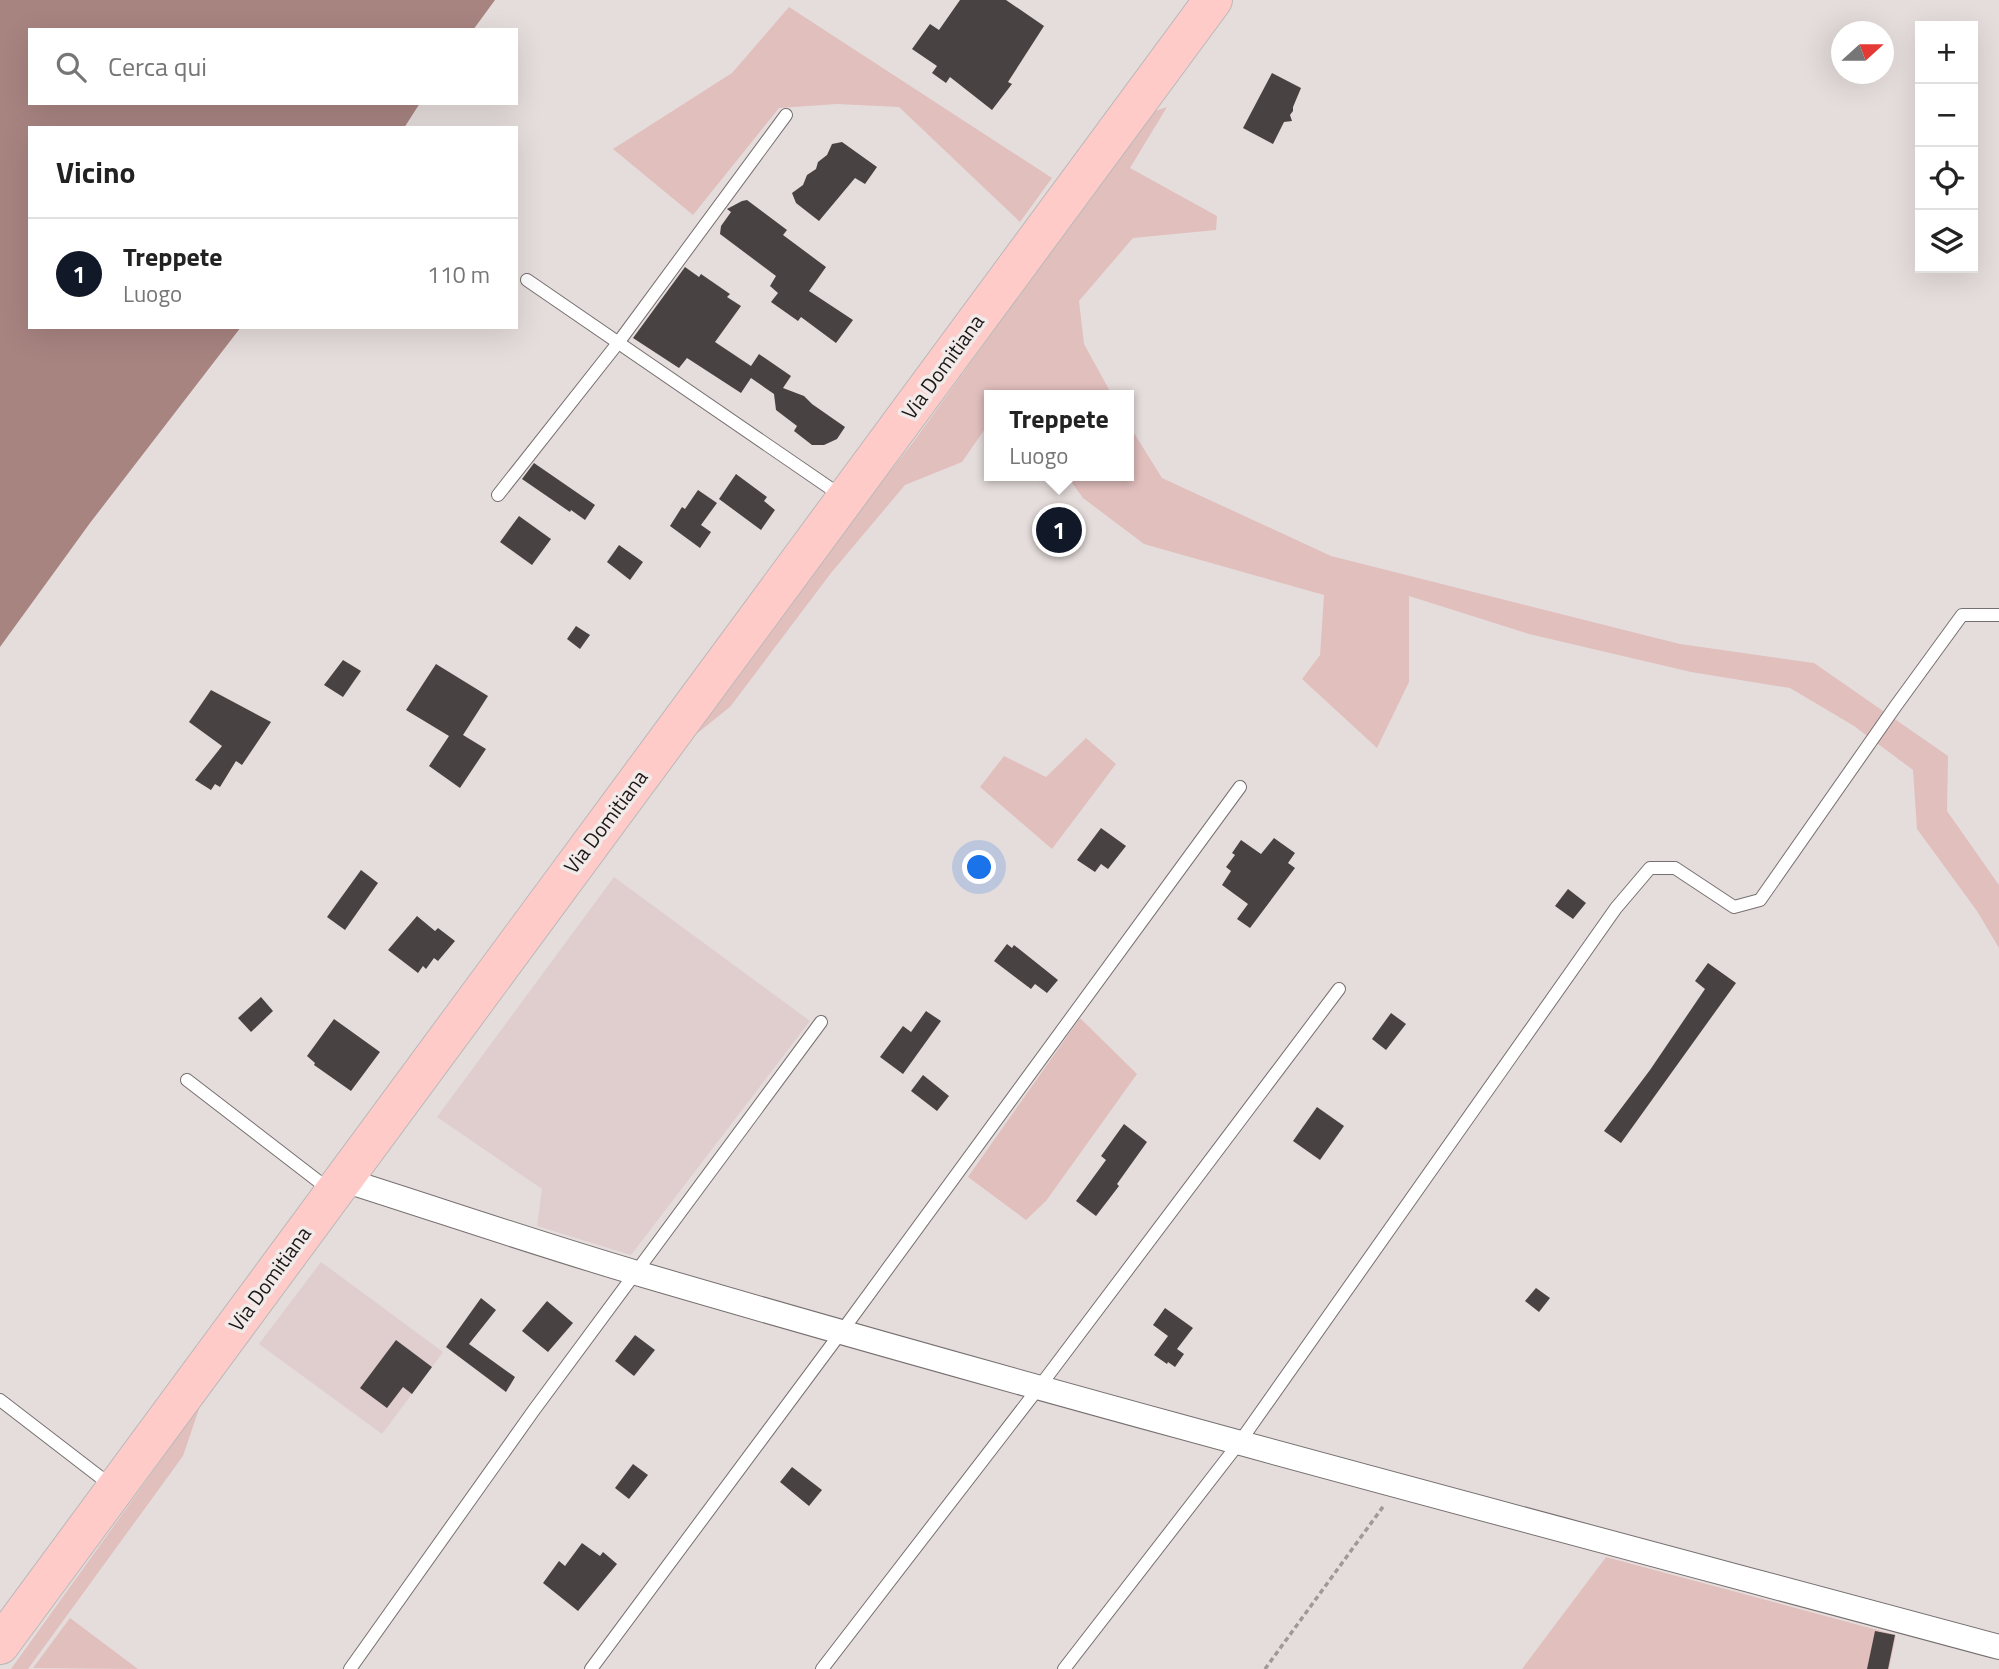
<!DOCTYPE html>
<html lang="it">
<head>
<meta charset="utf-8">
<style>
  body { margin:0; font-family:"Titillium Web",sans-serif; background:#f2f2f2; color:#222 }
  .controls { position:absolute; right:21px; top:21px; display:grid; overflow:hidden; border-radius:0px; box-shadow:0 7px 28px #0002 }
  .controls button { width:63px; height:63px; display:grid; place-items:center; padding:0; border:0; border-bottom:2px solid #e0e0e0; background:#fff; color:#222; font:35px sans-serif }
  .compass { position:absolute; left:1831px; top:21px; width:63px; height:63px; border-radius:50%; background:#fff; box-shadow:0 7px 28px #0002; rotate:69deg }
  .you { position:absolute; left:980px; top:868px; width:24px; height:24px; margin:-18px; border:5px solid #fff; border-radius:50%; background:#1a73e8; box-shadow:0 0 0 10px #1a73e833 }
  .badge { display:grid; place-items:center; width:46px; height:46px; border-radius:50%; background:#111827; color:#fff; font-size:23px; font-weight:700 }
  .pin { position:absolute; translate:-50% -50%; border:4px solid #fff; box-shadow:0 2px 7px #0006 }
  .popup { position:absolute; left:984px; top:390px; width:150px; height:91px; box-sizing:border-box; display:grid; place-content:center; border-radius:0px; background:#fff; filter:drop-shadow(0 2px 5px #0005); font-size:23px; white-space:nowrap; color:#767676 }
  .popup b { font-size:26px; color:#222 }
  .popup::after { content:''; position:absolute; left:50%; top:100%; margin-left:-14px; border:14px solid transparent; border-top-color:#fff }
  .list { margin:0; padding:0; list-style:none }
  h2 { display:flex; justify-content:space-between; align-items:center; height:91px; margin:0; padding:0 28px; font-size:30px }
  h2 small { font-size:23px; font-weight:400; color:#767676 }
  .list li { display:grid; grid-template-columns:46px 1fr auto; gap:21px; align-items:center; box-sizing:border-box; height:112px; padding:0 28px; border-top:2px solid #e0e0e0 }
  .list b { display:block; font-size:26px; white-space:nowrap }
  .list p { margin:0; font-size:23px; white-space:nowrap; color:#767676 }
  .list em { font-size:23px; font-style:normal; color:#767676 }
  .icon { flex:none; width:38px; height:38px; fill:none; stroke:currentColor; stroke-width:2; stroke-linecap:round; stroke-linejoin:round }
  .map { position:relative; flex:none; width:1999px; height:1669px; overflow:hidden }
  .search { position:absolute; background:#fff; box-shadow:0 7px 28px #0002; left:28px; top:28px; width:490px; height:77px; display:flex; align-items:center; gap:18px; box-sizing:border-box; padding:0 24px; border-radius:0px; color:#767676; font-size:26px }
  .panel { position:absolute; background:#fff; box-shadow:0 7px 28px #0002; left:28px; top:126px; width:490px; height:203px; border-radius:0px }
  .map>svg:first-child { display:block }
</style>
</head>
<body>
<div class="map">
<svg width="1999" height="1669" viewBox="0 0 1999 1669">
  <rect width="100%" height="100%" fill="#e5dddc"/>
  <g fill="#dfcecd">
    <polygon points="614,877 810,1021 631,1255 537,1226 542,1189 437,1117"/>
    <polygon points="321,1262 443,1352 382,1434 259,1344"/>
  </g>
  <g fill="#e1bfbd">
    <polygon points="789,7 1052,178 1020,222 899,107 837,104 779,108 693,215 613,149 732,73"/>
    <polygon points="1167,107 1130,168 1217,216 1216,230 1133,238 1079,301 1084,344 1112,395 989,395 989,423 962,462 905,485 831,573 730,707 685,743 748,652 914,441 1152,112"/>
    <polygon points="1129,425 1162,478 1331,556 1680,644 1814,663 1948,756 1947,811 1999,885 1999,948 1977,911 1917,829 1913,770 1854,726 1790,688 1691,672 1529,634 1409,596 1409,682 1377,748 1302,679 1320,655 1324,595 1144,544 1083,498 1067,476 1129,476"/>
    <polygon points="1086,738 1116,764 1052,849 980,787 1004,756 1046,777"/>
    <polygon points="1080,1018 1137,1074 1046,1201 1026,1220 968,1177"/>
    <polygon points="200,1406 183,1456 28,1669 11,1669"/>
    <polygon points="1606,1557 1896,1635 1889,1669 1522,1669"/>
    <polygon points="70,1618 138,1669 33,1668"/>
  </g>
  <polygon fill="#a88481" points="0,0 495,0 473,30 30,30 30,103 420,103 404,128 30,128 30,327 241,327 90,523 0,647"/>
  <g fill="#494242">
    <polygon points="960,0 1006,0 1044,26 1008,82 1012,84 992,110 950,77 946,83 932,73 937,66 912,49 930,24 939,30"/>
    <polygon points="1272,73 1301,88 1293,107 1293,111 1290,115 1292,121 1284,122 1273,144 1243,128"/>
    <polygon points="842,142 877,167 865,184 855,178 819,221 796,203 792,193 803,185 807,175 816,169 818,162 827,155 832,144"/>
    <polygon points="747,200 787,230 783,235 826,267 809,291 853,320 836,343 801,317 798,321 771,302 778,293 770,286 776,276 720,234 721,226 731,212 727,209 742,201"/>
    <polygon points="685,267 699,277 701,274 730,294 727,297 741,306 715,342 751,366 759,354 791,376 783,388 804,396 812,404 845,427 837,439 824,445 812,445 794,431 797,426 776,410 774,394 751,378 741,393 687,358 679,368 633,338"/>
    <polygon points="534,463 595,505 585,520 571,510 570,512 522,479"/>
    <polygon points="736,474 767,497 764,501 775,510 761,530 719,499"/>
    <polygon points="698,490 717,503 701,525 711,532 700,548 670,526 682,507 685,509"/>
    <polygon points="519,516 551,539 532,565 500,542"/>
    <polygon points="619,545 643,562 630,580 607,562"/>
    <polygon points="576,626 590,635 580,649 567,639"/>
    <polygon points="343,660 361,671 343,697 324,685"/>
    <polygon points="436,664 488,696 463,735 486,749 460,788 429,766 449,736 406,710"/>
    <polygon points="211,690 271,722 242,765 236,761 220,787 215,784 211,790 195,780 222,746 189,722"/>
    <polygon points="1101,828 1126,846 1108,869 1101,864 1095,872 1077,860"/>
    <polygon points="1274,838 1295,853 1288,863 1295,868 1250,928 1237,919 1248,904 1222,885 1231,871 1226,867 1235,855 1232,853 1241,840 1261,854"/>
    <polygon points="361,870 378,883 345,930 327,917"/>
    <polygon points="1568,889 1586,903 1573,919 1555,906"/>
    <polygon points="417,916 435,931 438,928 455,941 438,961 434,958 426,969 423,966 418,973 388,950"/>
    <polygon points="1007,944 1012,948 1014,945 1058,980 1047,993 1035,984 1031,989 994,961"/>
    <polygon points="1708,963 1736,983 1621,1143 1604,1131 1650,1070 1705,989 1695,981"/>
    <polygon points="261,997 273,1011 251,1032 238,1018"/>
    <polygon points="926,1011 941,1021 903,1074 880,1057 903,1026 911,1032"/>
    <polygon points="1391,1013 1406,1024 1386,1050 1372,1039"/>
    <polygon points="334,1019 380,1052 351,1091 314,1065 315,1063 307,1056"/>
    <polygon points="923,1075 949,1096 937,1111 911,1091"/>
    <polygon points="1317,1107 1344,1126 1320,1160 1293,1141"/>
    <polygon points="1124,1124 1147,1142 1117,1184 1119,1186 1096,1216 1076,1201 1106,1160 1101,1156"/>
    <polygon points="1536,1288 1550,1298 1539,1312 1525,1301"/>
    <polygon points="481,1298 496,1310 469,1344 515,1377 506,1392 446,1347"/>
    <polygon points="547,1301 573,1323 548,1352 522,1331"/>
    <polygon points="1165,1308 1193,1328 1177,1349 1184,1354 1175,1367 1168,1362 1167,1364 1154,1355 1168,1336 1153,1325"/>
    <polygon points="635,1335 655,1350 634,1376 615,1361"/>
    <polygon points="396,1340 432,1367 412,1394 403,1387 387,1408 360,1388"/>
    <polygon points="633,1464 648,1475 629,1499 615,1488"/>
    <polygon points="792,1467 822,1490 809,1506 780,1482"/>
    <polygon points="582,1543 600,1556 603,1552 617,1564 578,1611 543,1583 559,1561 565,1566"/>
    <polygon points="1875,1631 1895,1635 1888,1669 1867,1669"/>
  </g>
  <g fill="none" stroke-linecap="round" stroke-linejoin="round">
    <defs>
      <g id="service">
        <polyline points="527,280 843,497"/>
        <polyline points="498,495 618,343 786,115"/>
        <polyline points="187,1080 331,1191"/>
        <polyline points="0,1400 113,1487"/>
        <polyline points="350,1669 534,1410 821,1022"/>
        <polyline points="591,1669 842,1331 1240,787"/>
        <polyline points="822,1669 1040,1386 1339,989"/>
        <polyline points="1064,1669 1239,1443 1616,908 1650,868 1675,868 1734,907 1760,900 1895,707 1962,615 1999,615"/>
      </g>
      <path id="minor" d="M344 1180C442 1211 541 1245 640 1274 1091 1406 1546 1525 1999 1647"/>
      <polyline id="primary" points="0,1645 1213,0"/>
    </defs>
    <use href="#service" stroke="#777070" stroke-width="14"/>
    <use href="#minor" stroke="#777070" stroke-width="26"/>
    <use href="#primary" stroke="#bab9b9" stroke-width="40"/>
    <polyline stroke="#a09999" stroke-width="3.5" stroke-dasharray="5 3.5" stroke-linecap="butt" points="1265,1669 1385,1504"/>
    <use href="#service" stroke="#fff" stroke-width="12"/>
    <use href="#minor" stroke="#fff" stroke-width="24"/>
    <use href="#primary" stroke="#fecbc9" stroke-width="38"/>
  </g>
  <g text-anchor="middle" stroke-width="7" stroke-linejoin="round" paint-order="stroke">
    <g font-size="21" fill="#1a1717" stroke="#f2eae9">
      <text transform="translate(943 367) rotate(-54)" y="7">Via Domitiana</text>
      <text transform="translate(606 822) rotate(-53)" y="7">Via Domitiana</text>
      <text transform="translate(270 1279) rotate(-54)" y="7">Via Domitiana</text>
    </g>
  </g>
</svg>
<div class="controls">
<button>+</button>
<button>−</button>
<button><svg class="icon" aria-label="locate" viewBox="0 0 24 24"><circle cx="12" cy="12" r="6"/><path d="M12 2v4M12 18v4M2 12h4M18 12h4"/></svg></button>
<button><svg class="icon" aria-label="layers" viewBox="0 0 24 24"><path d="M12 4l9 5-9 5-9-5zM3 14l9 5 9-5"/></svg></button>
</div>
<svg class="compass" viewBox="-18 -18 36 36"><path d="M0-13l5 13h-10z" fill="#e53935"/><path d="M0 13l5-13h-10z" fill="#767676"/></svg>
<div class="you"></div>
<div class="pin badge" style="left:1059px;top:530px">1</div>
<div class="popup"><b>Treppete</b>Luogo</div>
<div class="search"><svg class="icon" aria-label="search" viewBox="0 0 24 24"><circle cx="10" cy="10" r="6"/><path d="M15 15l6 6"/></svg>Cerca qui</div>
<section class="panel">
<h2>Vicino<small></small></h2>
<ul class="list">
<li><span class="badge">1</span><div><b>Treppete</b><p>Luogo</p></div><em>110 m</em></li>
</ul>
</section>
</div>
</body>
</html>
